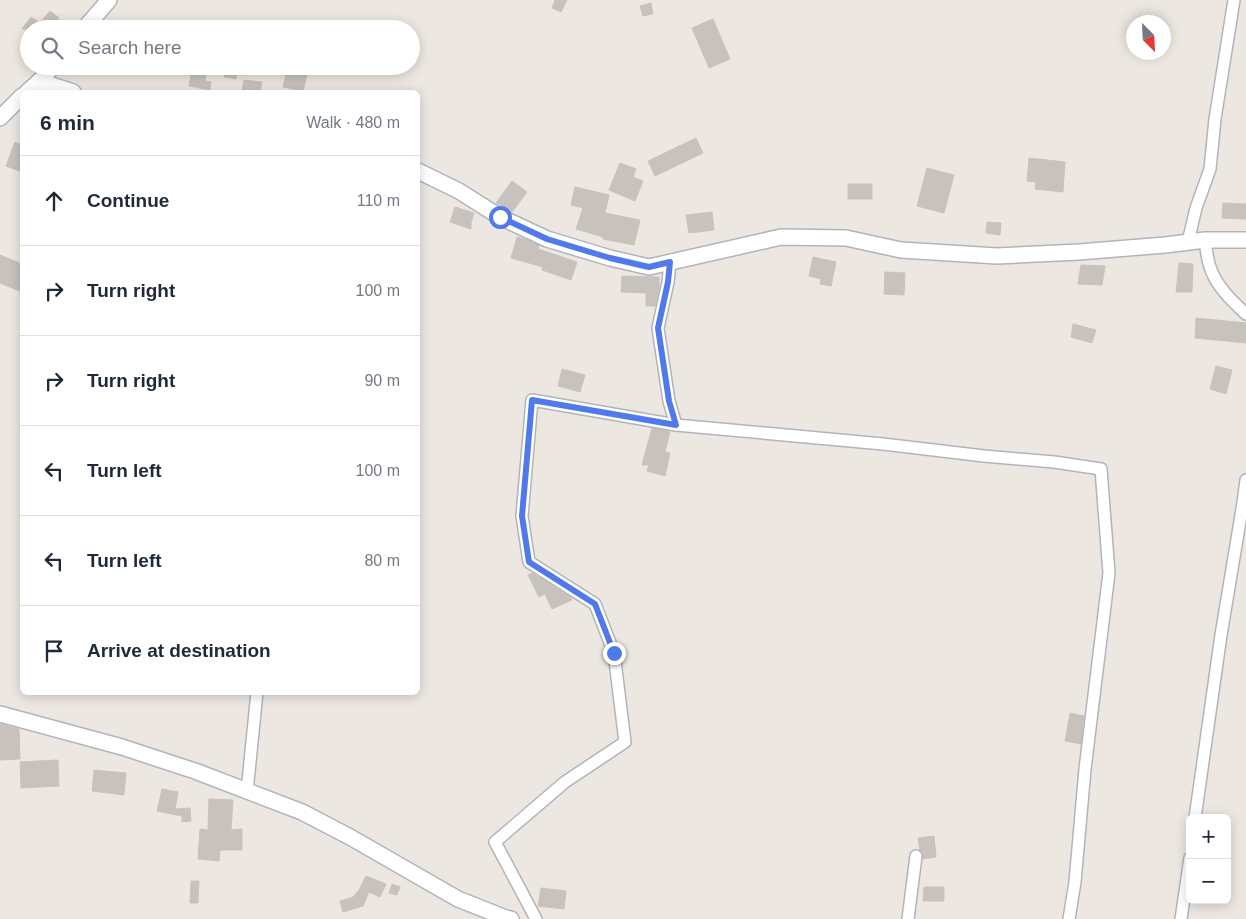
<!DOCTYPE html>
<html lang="en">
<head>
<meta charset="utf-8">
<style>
  body { margin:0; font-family:Helvetica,sans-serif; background:#f2f2f3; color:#1f2937 }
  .controls { position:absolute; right:15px; bottom:15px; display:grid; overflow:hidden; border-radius:8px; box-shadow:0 2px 12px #0003 }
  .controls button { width:45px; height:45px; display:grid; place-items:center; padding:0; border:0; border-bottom:1px solid #e0e1e3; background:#fff; color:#1f2937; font:25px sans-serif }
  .compass { position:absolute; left:1126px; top:15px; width:45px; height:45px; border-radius:50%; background:#fff; box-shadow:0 2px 12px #0003; rotate:156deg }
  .stop { position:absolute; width:15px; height:15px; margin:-11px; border:4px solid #5079ec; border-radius:50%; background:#fff }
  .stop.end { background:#5079ec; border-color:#fff; box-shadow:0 1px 5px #0008 }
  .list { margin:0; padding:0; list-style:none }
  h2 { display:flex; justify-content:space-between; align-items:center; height:65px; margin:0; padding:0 20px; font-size:21px }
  h2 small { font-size:16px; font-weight:400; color:#747a83 }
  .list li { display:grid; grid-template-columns:32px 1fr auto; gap:15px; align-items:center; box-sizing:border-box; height:90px; padding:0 20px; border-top:1px solid #e0e1e3 }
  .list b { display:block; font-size:19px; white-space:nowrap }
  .list em { font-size:16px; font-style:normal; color:#747a83 }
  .icon { flex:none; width:28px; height:28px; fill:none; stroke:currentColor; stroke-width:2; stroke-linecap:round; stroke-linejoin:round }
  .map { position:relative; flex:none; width:1246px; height:919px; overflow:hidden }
  .search { position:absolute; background:#fff; box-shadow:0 2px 12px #0003; left:20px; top:20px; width:400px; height:55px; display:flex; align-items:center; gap:12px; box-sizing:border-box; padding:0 18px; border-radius:28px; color:#747a83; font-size:19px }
  .panel { position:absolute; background:#fff; box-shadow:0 2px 12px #0003; left:20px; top:90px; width:400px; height:605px; border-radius:8px }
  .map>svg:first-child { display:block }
</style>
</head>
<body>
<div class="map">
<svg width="1246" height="919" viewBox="0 0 1246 919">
  <rect width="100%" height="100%" fill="#ede7e2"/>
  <g fill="#c7c2bd" stroke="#c9c3bb">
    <polygon points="555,0 567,0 561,12 552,8"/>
    <polygon points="651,3 653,14 643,16 640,6"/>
    <polygon points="50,11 59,18 49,29 22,29 31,17 40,23"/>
    <polygon points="713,19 730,59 709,68 692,28"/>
    <polygon points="226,66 238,66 236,79 224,77"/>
    <polygon points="288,66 308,70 303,91 283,87"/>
    <polygon points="192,70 206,73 205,81 211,82 210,90 189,86"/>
    <polygon points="244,80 262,82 260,92 242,92"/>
    <polygon points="696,138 703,153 655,176 648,161"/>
    <polygon points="15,142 22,145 22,172 6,166"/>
    <polygon points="1029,158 1065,162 1063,192 1035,189 1036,182 1027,181"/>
    <polygon points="620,163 636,169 633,177 643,181 635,201 609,190"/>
    <polygon points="927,168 954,175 944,213 917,206"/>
    <polygon points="512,181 527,192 512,212 496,203"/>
    <rect x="848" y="184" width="24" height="15"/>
    <polygon points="575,187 609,195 605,213 640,220 634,245 603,239 603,237 576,229 583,208 571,205"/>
    <polygon points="1223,203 1246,204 1246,219 1222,218"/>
    <polygon points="455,207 474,213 471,223 471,229 450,222"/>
    <polygon points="712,212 714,230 689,233 686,215"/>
    <polygon points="987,222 1001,223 1000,235 986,233"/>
    <polygon points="517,237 527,240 539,245 538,249 577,262 571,280 542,270 543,267 511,258"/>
    <polygon points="0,255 22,264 22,292 0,283"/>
    <polygon points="813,257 836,262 831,286 820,284 821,279 809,276"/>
    <polygon points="1179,263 1193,264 1192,292 1176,292"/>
    <polygon points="1081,265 1105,266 1102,285 1078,284"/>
    <polygon points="885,272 905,273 904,295 884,294"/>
    <polygon points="622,276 659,277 659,289 655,306 646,306 646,293 621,292"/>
    <polygon points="1196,318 1246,323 1246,343 1195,338"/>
    <polygon points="1073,324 1096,330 1092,343 1071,337"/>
    <polygon points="1216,366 1232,370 1226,394 1210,389"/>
    <polygon points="562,369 585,375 580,392 558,386"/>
    <polygon points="652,428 670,432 665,452 670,453 665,476 647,471 649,465 642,465"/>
    <polygon points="532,573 570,597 572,600 552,609 545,594 539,597 528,575"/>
    <polygon points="1070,713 1084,716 1081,744 1065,741"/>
    <polygon points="0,724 19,729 20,759 0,760"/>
    <polygon points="58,760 59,786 21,788 20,762"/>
    <polygon points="94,770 126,773 124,795 92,791"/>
    <polygon points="162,789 178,792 175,809 190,808 191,821 182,822 182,816 157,811"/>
    <polygon points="209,799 233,800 231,830 242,829 242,850 220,850 219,861 198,859 200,829 208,830"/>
    <polygon points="934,836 936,857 923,859 923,854 920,850 918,838"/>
    <polygon points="366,876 386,884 380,897 369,892 363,906 343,912 340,901 353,897 359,890"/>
    <polygon points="191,881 199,881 198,903 190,903"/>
    <polygon points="392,884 400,887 397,895 389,893"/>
    <polygon points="924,887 944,887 944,901 923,901"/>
    <polygon points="541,888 566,891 564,909 538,906"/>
  </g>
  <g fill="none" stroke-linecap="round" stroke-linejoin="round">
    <defs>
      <g id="minor">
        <path d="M1205 240C1206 249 1207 258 1210 267 1216 286 1232 301 1246 314"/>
        <polyline points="1188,242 1196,208 1210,169 1215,119 1234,0"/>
        <polyline points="670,262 668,282 658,328 669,401 676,425 883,444 984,456 1054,462 1101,469 1109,573 1085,769 1075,882 1069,919"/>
        <polyline points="247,792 257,692"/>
        <polyline points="1195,818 1221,635 1243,503 1246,480"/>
        <polyline points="536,919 495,842 565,782 625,742 614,653 595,604 529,562 522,516 532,400 676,425"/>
        <polyline points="908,919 916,856"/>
        <polyline points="1181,919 1190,858"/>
      </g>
      <g id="tertiary">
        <polyline points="84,29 109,0"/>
        <polyline points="39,81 73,92"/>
        <polyline points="27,92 44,77 53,66"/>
        <polyline points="0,118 22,96"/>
        <polyline points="418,171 459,191 500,217 547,239 610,258 649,267 781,237 846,238 901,250 997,256 1079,252 1165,245 1205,240 1246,240"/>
        <polyline points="0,714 122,747 195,771 302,812 350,837 458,899 506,918 511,919"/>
      </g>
    </defs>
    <use href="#minor" stroke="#b2b4bc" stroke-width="14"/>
    <use href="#tertiary" stroke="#b2b4bc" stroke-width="18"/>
    <use href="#minor" stroke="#fff" stroke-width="11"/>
    <use href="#tertiary" stroke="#fff" stroke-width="15"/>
  </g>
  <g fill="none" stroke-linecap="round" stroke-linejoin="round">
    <polyline stroke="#5079ec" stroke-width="6" points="500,217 547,239 610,258 649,267 670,262 668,282 658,328 669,401 676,425 532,400 522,516 529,562 595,604 614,653"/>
  </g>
</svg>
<div class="controls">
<button>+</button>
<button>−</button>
</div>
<svg class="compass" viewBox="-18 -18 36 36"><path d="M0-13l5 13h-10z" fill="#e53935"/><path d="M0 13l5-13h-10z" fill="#747a83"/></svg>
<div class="stop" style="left:500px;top:217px"></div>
<div class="stop end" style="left:614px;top:653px"></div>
<div class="search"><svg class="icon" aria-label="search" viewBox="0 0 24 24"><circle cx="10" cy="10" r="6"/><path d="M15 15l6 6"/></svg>Search here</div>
<section class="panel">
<h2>6 min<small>Walk · 480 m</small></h2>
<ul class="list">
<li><svg class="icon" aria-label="ahead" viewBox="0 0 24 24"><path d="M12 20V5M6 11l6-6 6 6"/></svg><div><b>Continue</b></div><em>110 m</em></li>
<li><svg class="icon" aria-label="right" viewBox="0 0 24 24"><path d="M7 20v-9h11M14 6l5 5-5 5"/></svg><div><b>Turn right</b></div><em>100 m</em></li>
<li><svg class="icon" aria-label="right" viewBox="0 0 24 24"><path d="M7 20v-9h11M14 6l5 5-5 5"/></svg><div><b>Turn right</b></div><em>90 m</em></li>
<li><svg class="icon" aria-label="left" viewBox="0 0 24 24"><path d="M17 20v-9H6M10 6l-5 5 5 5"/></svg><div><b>Turn left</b></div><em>100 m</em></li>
<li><svg class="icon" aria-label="left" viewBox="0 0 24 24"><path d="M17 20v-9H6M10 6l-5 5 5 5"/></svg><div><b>Turn left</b></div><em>80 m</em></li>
<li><svg class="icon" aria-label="arrive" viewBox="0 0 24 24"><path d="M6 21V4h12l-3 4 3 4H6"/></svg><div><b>Arrive at destination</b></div></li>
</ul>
</section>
</div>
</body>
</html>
